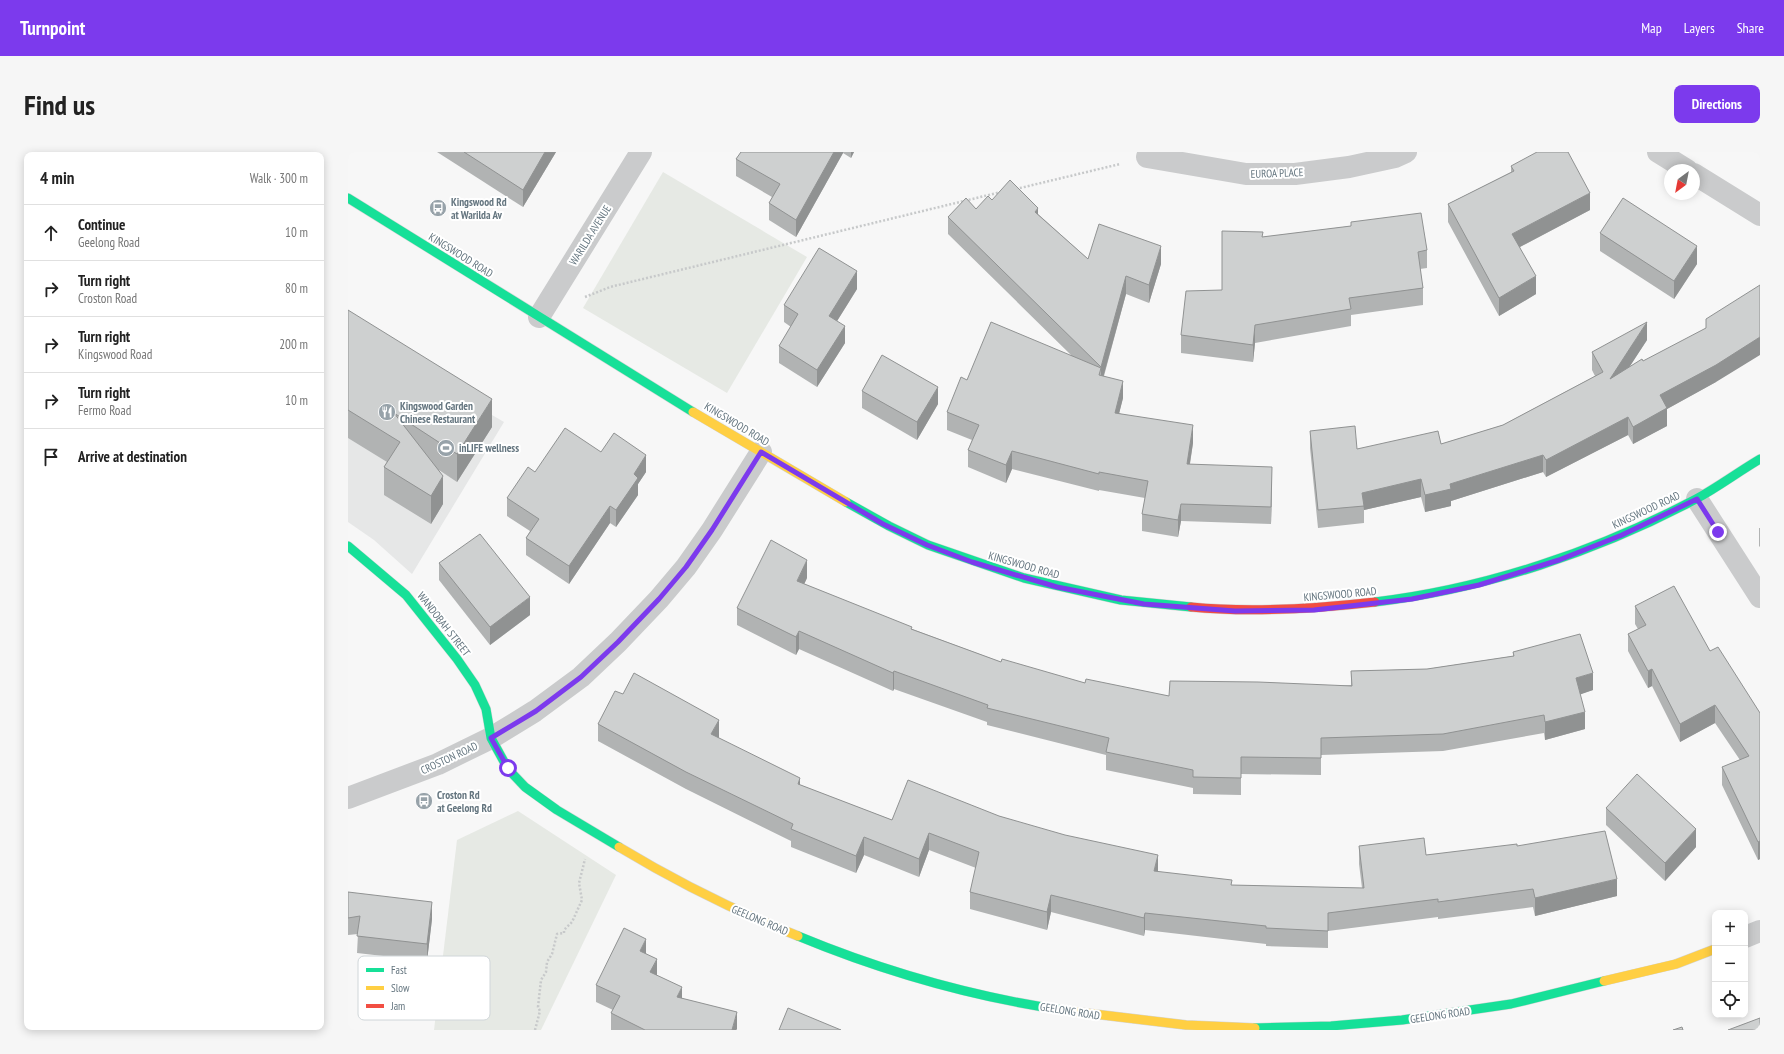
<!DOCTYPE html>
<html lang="en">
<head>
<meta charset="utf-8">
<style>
  body { margin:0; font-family:"PT Sans Narrow",sans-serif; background:#f6f6f6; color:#222 }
  .controls { position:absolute; right:12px; bottom:12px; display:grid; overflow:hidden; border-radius:8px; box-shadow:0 2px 10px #0003 }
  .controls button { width:36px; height:36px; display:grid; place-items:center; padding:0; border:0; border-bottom:1px solid #e0e0e0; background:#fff; color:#222; font:20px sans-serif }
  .compass { position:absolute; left:1316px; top:12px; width:36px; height:36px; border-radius:50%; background:#fff; box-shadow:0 2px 10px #0003; rotate:212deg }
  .stop { position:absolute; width:12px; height:12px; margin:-9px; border:3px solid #7c3aed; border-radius:50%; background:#fff }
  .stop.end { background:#7c3aed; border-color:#fff; box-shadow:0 1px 4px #0008 }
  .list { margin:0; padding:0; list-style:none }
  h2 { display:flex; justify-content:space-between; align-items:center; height:52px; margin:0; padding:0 16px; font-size:17px }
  h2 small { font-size:13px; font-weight:400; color:#767676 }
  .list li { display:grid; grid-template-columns:26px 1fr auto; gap:12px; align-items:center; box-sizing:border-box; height:56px; padding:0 16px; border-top:1px solid #e0e0e0 }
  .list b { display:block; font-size:15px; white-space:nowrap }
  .list p { margin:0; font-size:13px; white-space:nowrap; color:#767676 }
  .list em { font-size:13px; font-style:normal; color:#767676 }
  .icon { flex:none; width:22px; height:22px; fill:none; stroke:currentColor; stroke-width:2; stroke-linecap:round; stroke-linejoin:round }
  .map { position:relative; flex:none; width:1412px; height:878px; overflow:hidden; border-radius:8px }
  header { display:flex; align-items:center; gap:24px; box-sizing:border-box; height:56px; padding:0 20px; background:#7c3aed; color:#fff }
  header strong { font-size:19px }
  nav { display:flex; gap:22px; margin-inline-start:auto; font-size:14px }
  .intro { display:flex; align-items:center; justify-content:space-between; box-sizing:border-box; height:96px; padding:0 24px }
  h1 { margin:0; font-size:28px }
  .button { padding:10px 18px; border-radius:8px; background:#7c3aed; color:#fff; font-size:14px; font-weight:700 }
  main { display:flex; gap:24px; padding:0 24px }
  aside { flex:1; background:#fff; border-radius:8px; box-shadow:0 2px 10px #0003 }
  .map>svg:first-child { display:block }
</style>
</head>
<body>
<header>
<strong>Turnpoint</strong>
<nav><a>Map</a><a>Layers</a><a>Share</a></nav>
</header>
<div class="intro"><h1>Find us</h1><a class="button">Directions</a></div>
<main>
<aside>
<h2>4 min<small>Walk · 300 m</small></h2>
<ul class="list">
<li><svg class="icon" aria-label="ahead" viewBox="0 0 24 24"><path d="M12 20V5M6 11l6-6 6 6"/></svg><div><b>Continue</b><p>Geelong Road</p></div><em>10 m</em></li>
<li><svg class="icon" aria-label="right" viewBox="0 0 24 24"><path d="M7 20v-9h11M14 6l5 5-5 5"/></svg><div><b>Turn right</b><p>Croston Road</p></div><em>80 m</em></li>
<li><svg class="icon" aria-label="right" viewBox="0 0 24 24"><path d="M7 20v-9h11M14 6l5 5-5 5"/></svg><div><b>Turn right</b><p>Kingswood Road</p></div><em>200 m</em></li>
<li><svg class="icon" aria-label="right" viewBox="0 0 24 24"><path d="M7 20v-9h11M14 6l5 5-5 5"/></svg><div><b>Turn right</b><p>Fermo Road</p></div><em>10 m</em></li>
<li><svg class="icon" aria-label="arrive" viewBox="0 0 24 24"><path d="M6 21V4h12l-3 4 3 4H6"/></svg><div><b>Arrive at destination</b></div></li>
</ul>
</aside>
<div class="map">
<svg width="1412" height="878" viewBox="0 0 1412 878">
  <rect width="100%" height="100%" fill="#f7f7f7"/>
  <polygon fill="#e6e7e7" points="0,179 156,270 64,422 26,388 0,370"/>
  <g fill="#e6e9e4">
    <polygon points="315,20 459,105 379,241 235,156"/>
    <polygon points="170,659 268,723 193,878 86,878 109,688"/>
  </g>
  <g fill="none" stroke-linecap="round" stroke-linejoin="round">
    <defs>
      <g id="fast">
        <polyline points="0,46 345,260"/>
        <polyline points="498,350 541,374 580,393 676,426 773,448 843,455"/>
        <polyline points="0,394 58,443 109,507 127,533 138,557 143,586 160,617 177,635 209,658 271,695"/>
        <path d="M1027 450C1137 437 1250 399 1348 347 1370 335 1390 320 1412 307"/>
        <path d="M450 784C537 820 629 846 721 859"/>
        <polyline points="907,876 983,874 1054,868 1163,852 1256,829"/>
      </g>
      <g id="slow">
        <polyline points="345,260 498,350"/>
        <path d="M271 695C329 730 387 759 450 784"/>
        <polyline points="1256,829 1328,812 1367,797"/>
        <polyline points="721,859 838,873 907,876"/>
      </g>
      <path id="jam" d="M843 455C904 461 966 457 1027 450"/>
    </defs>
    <use href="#fast" stroke="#d3d4d5" stroke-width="10"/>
    <use href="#slow" stroke="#d3d4d5" stroke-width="10"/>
    <use href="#jam" stroke="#d3d4d5" stroke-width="10"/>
    <g stroke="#c7c9ca" stroke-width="2.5" stroke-dasharray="2 2" stroke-linecap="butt">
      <polyline points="668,37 772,12"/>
      <polyline points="237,145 262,135 653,40"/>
      <polyline points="187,878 192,859 190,855 193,828 198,820 199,810 204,802 209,782 216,781 216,778 224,770 234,748 231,731 237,707"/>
    </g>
    <g stroke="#cacbcc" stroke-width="22">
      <polyline points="1310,0 1339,18"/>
      <polyline points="799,5 898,22 947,22 1001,15 1047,5 1058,0"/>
      <polyline points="1346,22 1412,63"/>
      <polyline points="191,165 293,0"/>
      <polyline points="1349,347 1412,445"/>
      <polyline points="0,646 90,612 143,586 187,559 233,525 270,490 311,447 338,415 364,378 413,300"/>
      <polyline points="1397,785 1412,779"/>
    </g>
    <use href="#fast" stroke="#16e098" stroke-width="9"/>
    <use href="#slow" stroke="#ffcf43" stroke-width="9"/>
    <use href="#jam" stroke="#f24e42" stroke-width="9"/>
  </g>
  <g fill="#b1b3b3">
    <polygon points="89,0 208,0 175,55"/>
    <polygon points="393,0 506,0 503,6 495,1 448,85 421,68 421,51 424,45 388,24 388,7"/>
    <polygon points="1163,14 1242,58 1172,95 1188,142 1151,164 1100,70 1100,52 1163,20"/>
    <polygon points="644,48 690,62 740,107 813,112 801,151 778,142 756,224 775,246 771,261 845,291 842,312 924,332 923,372 833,369 830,385 794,379 794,362 797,346 751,338 751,339 664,317 658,331 620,315 620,298 624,288 599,278 599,260 619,228 723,203 600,82 600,65 628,57"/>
    <polygon points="1003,70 1079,98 1079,116 1072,117 1075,136 1075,153 1003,163 1003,174 907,191 905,210 833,201 833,183 874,138 915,85 1003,74"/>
    <polygon points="1252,81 1349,112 1326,147 1252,99"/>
    <polygon points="509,137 489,169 497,191 469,235 431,211 431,194 443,175 436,170 436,153"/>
    <polygon points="0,158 144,275 109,330 91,318 95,352 83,372 36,343 36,315 39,310 0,286"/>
    <polygon points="1299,188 1281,215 1295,209 1368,230 1319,257 1319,274 1285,292 1280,283 1198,325 1195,320 1103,349 1103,354 1077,360 1073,345 1016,358 1016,371 970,376 962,296 962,279 1009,297 1093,292 1155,273 1247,224 1244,218 1244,200"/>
    <polygon points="514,239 590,252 569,288 514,256"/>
    <polygon points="253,300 298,320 290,332 290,343 268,375 262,371 221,432 178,403 178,386 182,379 159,364 159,346 187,320"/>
    <polygon points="1411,376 1412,376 1412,395 1411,394"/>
    <polygon points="91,411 182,463 142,493 91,428"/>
    <polygon points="459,426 456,432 564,477 653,510 737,531 821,544 1003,533 1003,519 1079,517 1165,504 1165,500 1245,538 1232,542 1237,577 1197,588 1196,581 1095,599 973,603 973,623 893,622 893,643 845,642 845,636 758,618 758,603 639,573 639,570 546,537 545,539 451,497 448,503 389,473 389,456"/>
    <polygon points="1287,454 1362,499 1412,561 1412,707 1410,708 1374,633 1374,615 1392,608 1367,571 1332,590 1304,534 1300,536 1280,499 1280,482 1290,477 1287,472"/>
    <polygon points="275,542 371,586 452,633 544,668 651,664 810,720 884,733 1014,736 1011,712 1011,694 1078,703 1169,694 1269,744 1187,764 1185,755 1090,767 1090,765 980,779 980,796 918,794 918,792 797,778 796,784 703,760 699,778 622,757 622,740 628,716 581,698 571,725 516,703 508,721 443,695 443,689 338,637 250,589 250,572"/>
    <polygon points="1258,656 1348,695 1317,729 1258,673"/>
    <polygon points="0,740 84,767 79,809 9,801 10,782 0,783"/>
    <polygon points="298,801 309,823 334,846 389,877 388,878 263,878 263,861 265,858 248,850 248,833"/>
  </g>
  <g fill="#909292">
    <polygon points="197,0 208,0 175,55 175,38"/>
    <polygon points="486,0 495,0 495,1 448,85 448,68"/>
    <polygon points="503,0 506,0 503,6"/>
    <polygon points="1242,41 1242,58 1164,99 1164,82"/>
    <polygon points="690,56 690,73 687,60"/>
    <polygon points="813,94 813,112 801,151 801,133"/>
    <polygon points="1349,94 1349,112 1326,147 1326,129"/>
    <polygon points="509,119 509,137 481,182 481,164"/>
    <polygon points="778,124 778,142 753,233 753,215"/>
    <polygon points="1188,124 1188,142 1151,164 1151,146"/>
    <polygon points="1299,170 1299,188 1262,245 1262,227"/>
    <polygon points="907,173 907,191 905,210 905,193"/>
    <polygon points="497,174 497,191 469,235 469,218"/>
    <polygon points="1412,185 1412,203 1368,230 1319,257 1319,274 1285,292 1285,275 1312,243"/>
    <polygon points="775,229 775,246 767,278 767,261"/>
    <polygon points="590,235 590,252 569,288 569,270"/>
    <polygon points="144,247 144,275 109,330 109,302"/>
    <polygon points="1280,265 1280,283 1198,325 1198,308"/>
    <polygon points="845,273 845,291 839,329 839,312"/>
    <polygon points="664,299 664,317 658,331 658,313"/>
    <polygon points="298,303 298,320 290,332 290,343 268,375 268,358 286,322"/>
    <polygon points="1195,303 1195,320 1103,349 1103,354 1077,360 1077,343 1102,332"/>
    <polygon points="924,315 924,332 923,372 923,355"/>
    <polygon points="95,324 95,352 83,372 83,344"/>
    <polygon points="1073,327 1073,345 1016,358 1014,341"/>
    <polygon points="833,352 833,369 830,385 830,368"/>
    <polygon points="262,354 262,371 221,432 221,414"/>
    <polygon points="459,408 459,426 449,447 449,429"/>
    <polygon points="182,445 182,463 142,493 142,475"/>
    <polygon points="451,479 451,497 448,503 448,485"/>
    <polygon points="1304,517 1304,534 1300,536 1300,519"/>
    <polygon points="546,519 546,537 545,539 545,521"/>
    <polygon points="1245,521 1245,538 1228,544 1228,526"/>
    <polygon points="1367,553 1367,571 1332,590 1332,572"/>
    <polygon points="1237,560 1237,577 1197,588 1197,570"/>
    <polygon points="371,568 371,586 363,600 363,582"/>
    <polygon points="452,626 452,644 450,632"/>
    <polygon points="1348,677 1348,695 1317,729 1317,711"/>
    <polygon points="581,681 581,698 571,725 571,707"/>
    <polygon points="516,685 516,703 508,721 508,704"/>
    <polygon points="1412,689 1412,707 1410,708 1410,690"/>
    <polygon points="810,703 810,720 806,719"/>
    <polygon points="1269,727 1269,744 1187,764 1187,746"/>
    <polygon points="703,743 703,760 699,778 699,760"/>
    <polygon points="84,750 84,767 79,809 79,792"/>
    <polygon points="797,761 797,778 796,784 796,766"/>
    <polygon points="298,787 298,805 292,799"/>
    <polygon points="309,807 309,824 302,820"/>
    <polygon points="334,835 334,853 329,845"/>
    <polygon points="389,860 389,877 388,878 384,878"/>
  </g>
  <g fill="#ced0d0" stroke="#909292">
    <polygon points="116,0 197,0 175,38"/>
    <polygon points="393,0 486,0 448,68 421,51 432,32 388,7"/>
    <polygon points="1189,0 1220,0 1242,41 1164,82 1188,124 1151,146 1100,52 1166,19 1163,14"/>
    <polygon points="662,28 690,56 687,60 740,107 751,72 813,94 801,133 778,124 753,215 600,65 618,46 628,57 640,44 644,48"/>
    <polygon points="1275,46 1349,94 1326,129 1252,81"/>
    <polygon points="1073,61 1079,98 1070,100 1075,136 1001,146 1003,157 907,173 905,193 833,183 838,139 874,138 874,79 915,80 914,85 1003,74 1003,70"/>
    <polygon points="471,96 509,119 481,164 497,174 469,218 431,194 450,162 436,153"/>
    <polygon points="1412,133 1412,185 1368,213 1312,243 1319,256 1285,275 1280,265 1198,308 1195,303 1102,332 1103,337 1077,343 1073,327 1014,341 1016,354 970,358 962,279 1007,274 1009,297 1090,279 1093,292 1155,273 1255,220 1244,200 1299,170 1262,227 1294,207 1295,209 1358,176 1358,167"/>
    <polygon points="0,158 144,247 109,302 46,261 95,324 83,344 36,315 52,290 0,258"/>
    <polygon points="643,170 753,216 751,223 775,229 767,261 845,273 839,312 924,315 923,355 833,352 830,368 794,362 800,329 751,320 751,322 664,299 658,313 620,298 631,273 599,260 613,225 619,228"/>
    <polygon points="534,203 590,235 569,270 514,239"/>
    <polygon points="217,276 253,300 266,281 298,303 286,322 290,326 268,358 262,354 221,414 178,386 191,367 159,346 180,315 187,320"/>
    <polygon points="132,382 182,445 142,475 91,411"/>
    <polygon points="423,388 459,408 449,429 564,475 563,477 653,510 654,507 737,531 738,527 821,544 822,529 910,530 1004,534 1003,519 1079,517 1166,504 1165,500 1232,482 1245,521 1228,526 1237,560 1197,570 1196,563 1095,582 973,586 973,606 893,605 893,626 845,625 845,618 758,600 761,586 639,556 640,553 546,519 545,521 451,479 448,485 389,456"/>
    <polygon points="1326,434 1362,499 1370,495 1412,561 1412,689 1410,690 1374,615 1401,604 1367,553 1332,572 1304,517 1300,519 1280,482 1298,473 1287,454"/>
    <polygon points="286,521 371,568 363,582 452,626 450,632 544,668 560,628 651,664 717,683 810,703 806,719 884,728 883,733 1016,736 1011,694 1076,686 1078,703 1169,692 1169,694 1257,679 1269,727 1187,746 1185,737 1090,750 1090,747 980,761 980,779 918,776 918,774 797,761 796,766 703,743 699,760 622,740 631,700 581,681 571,707 516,685 508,704 443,677 445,672 338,620 250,572 267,539 275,542"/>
    <polygon points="1289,622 1348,677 1317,711 1258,656"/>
    <polygon points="0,740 84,750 79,792 9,784 12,764 0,766"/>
    <polygon points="276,776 298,787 292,799 309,807 302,820 334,835 329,845 389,860 384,878 297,878 263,861 272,844 248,833"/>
    <polygon points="440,856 493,878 431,878"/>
    <polygon points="1412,866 1412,878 1380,878"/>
    <polygon points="1334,875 1335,878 1325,878"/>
  </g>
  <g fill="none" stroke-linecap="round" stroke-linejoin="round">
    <polyline stroke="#7c3aed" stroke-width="5" points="160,616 143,586 188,559 233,525 270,490 311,447 338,415 364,378 413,300 535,372 579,393 624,410 709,435 796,452 887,459 966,458 1064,447 1131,433 1211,408 1274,383 1349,347 1370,380"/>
  </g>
  <defs>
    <symbol id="bus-disc" viewBox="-11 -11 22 22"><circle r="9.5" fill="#97a2a9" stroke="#fff"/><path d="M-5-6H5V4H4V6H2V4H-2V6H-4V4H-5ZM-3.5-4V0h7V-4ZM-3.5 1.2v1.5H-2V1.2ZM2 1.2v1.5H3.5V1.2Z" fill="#fff"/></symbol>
    <symbol id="restaurant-disc" viewBox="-11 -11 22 22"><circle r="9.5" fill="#97a2a9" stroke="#fff"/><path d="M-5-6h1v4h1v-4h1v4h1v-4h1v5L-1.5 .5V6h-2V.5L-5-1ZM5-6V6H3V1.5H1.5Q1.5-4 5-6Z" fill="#fff"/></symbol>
    <symbol id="stadium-disc" viewBox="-11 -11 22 22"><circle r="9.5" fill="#97a2a9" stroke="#fff"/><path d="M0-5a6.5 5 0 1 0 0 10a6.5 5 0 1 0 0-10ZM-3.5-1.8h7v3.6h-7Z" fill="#fff"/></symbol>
  </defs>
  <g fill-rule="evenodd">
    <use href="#bus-disc" x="80" y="46" width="20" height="20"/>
    <use href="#restaurant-disc" x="29" y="250" width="20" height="20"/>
    <use href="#stadium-disc" x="88" y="286" width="20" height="20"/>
    <use href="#bus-disc" x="66" y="639" width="20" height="20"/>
  </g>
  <g text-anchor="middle" stroke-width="4" stroke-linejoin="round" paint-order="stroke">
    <g font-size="11" fill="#64757f" stroke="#fff">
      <text transform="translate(929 21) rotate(-2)" y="4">EUROA PLACE</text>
      <text transform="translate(242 83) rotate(-58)" y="4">WARILDA AVENUE</text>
      <text transform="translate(113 103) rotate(32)" y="4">KINGSWOOD ROAD</text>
      <text transform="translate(389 272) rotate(31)" y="4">KINGSWOOD ROAD</text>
      <text transform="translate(1298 358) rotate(-25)" y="4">KINGSWOOD ROAD</text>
      <text transform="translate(676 413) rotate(16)" y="4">KINGSWOOD ROAD</text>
      <text transform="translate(992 442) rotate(-5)" y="4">KINGSWOOD ROAD</text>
      <text transform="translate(96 472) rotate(52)" y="4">WANDOBAH STREET</text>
      <text transform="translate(101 606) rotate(-25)" y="4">CROSTON ROAD</text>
      <text transform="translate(412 768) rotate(23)" y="4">GEELONG ROAD</text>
      <text transform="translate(722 859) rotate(9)" y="4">GEELONG ROAD</text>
      <text transform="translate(1092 863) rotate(-8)" y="4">GEELONG ROAD</text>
    </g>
    <g font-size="11" font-weight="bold" fill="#64757f" stroke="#fff" text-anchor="start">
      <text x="103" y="54">Kingswood Rd<tspan x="103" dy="13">at Warilda Av</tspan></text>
      <text x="52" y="258">Kingswood Garden<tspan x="52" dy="13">Chinese Restaurant</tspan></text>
      <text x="111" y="300">inLIFE wellness</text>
      <text x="89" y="647">Croston Rd<tspan x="89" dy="13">at Geelong Rd</tspan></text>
    </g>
  </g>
  <rect x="10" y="804" width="132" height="64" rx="6" fill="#fff" stroke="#d0d6d9" stroke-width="1"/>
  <rect x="18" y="816" width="18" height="4" fill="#16e098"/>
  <rect x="18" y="834" width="18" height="4" fill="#ffcf43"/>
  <rect x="18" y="852" width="18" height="4" fill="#f24e42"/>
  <g font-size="11" fill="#64757f">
    <text x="43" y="822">Fast</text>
    <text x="43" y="840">Slow</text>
    <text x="43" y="858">Jam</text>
  </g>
</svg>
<div class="controls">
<button>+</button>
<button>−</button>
<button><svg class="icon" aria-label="locate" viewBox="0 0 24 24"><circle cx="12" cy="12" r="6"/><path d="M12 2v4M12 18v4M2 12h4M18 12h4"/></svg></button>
</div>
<svg class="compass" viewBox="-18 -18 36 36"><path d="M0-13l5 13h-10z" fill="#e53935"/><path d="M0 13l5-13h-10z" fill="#767676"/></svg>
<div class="stop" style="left:160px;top:616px"></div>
<div class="stop end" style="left:1370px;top:380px"></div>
</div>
</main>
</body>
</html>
